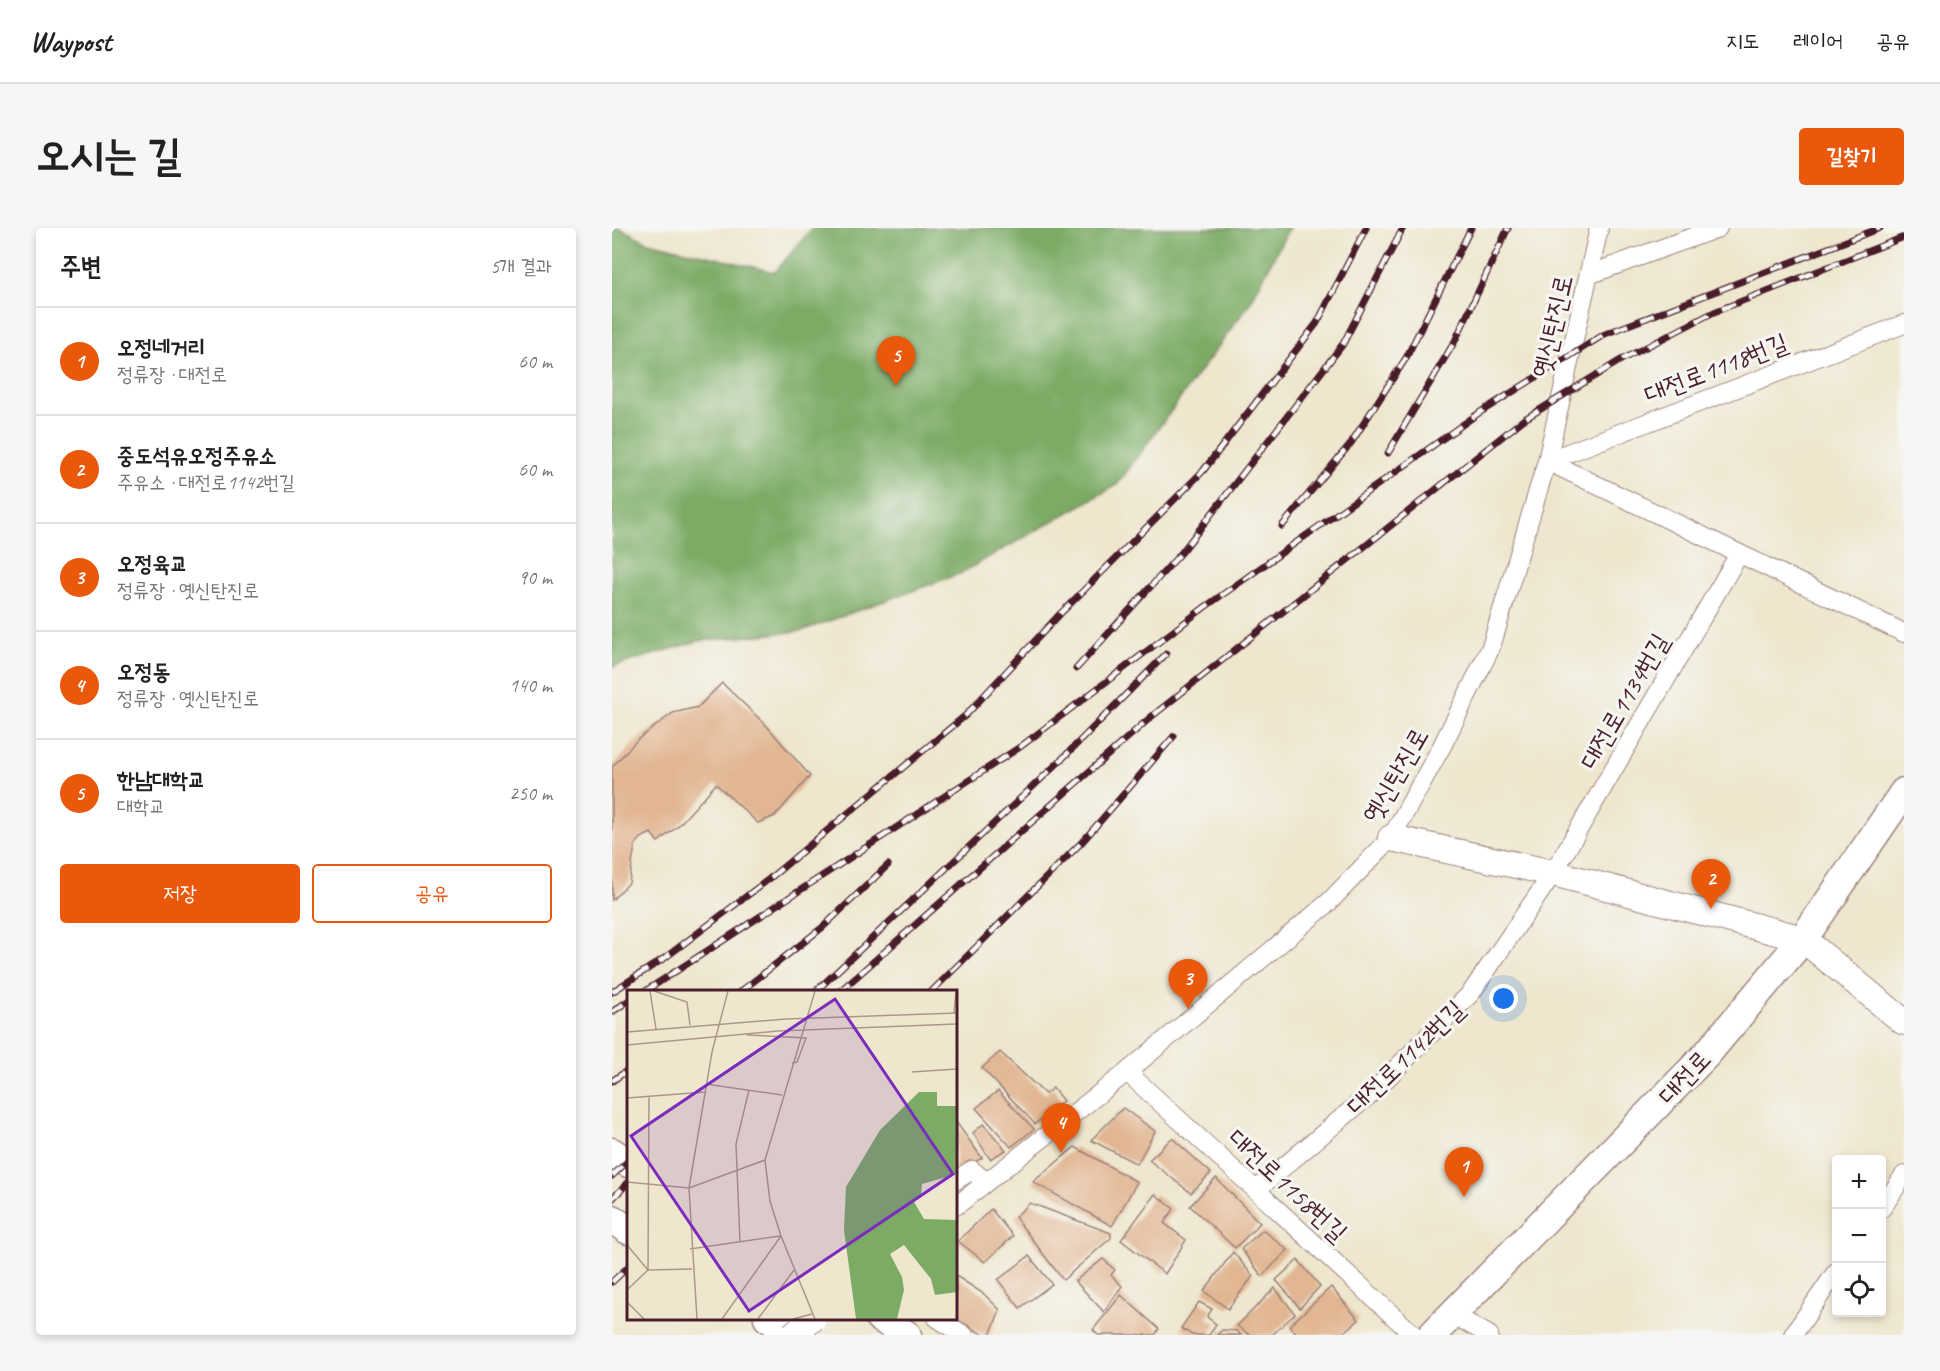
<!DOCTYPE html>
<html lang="ko">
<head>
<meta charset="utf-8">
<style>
  body { margin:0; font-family:Caveat,"Poor Story",sans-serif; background:#f6f6f6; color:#222 }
  .controls { position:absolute; right:18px; bottom:18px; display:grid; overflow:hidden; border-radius:6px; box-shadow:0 3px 9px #0003 }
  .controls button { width:54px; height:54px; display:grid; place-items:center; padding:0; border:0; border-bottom:2px solid #e0e0e0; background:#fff; color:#222; font:30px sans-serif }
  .you { position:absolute; left:892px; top:771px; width:21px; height:21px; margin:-15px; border:4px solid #fff; border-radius:50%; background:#1a73e8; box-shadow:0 0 0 9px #1a73e833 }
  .badge { display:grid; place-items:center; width:39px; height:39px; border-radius:50%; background:#ea580c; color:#fff; font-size:20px; font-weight:700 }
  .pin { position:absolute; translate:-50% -50px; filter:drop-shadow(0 2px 3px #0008) }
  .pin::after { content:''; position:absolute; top:32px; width:21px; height:18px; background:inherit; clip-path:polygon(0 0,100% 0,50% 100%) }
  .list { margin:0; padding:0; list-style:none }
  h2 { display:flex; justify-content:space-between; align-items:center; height:78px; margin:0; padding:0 24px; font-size:26px }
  h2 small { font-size:20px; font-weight:400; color:#767676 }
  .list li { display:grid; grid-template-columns:39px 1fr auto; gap:18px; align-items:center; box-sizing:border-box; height:108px; padding:0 24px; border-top:2px solid #e0e0e0 }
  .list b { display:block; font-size:22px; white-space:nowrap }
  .list p { margin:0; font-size:20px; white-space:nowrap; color:#767676 }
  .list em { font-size:20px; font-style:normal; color:#767676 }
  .actions { display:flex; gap:12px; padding:18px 24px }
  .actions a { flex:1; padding:14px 0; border:2px solid #ea580c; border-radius:6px; text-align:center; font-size:21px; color:#ea580c }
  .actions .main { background:#ea580c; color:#fff }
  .icon { flex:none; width:33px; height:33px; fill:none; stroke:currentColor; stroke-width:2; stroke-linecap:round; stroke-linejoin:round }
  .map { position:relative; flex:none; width:1292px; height:1107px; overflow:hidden; border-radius:6px }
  header { display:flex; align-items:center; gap:36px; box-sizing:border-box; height:84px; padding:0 30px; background:#fff; border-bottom:2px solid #e0e0e0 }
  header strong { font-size:28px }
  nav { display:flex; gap:33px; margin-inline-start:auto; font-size:21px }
  .intro { display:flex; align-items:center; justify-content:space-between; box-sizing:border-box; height:144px; padding:0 36px }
  h1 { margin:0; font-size:42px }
  .button { padding:15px 27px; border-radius:6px; background:#ea580c; color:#fff; font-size:21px; font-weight:700 }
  main { display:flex; gap:36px; padding:0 36px }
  aside { flex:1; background:#fff; border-radius:6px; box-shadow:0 3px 9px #0003 }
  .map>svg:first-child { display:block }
</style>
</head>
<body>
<header>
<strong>Waypost</strong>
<nav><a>지도</a><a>레이어</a><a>공유</a></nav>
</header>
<div class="intro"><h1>오시는 길</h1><a class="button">길찾기</a></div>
<main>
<aside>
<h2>주변<small>5개 결과</small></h2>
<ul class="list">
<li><span class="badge">1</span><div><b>오정네거리</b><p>정류장 · 대전로</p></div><em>60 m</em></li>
<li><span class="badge">2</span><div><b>중도석유오정주유소</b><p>주유소 · 대전로1142번길</p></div><em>60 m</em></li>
<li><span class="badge">3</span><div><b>오정육교</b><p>정류장 · 옛신탄진로</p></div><em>90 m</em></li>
<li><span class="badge">4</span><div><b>오정동</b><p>정류장 · 옛신탄진로</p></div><em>140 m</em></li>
<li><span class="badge">5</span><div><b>한남대학교</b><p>대학교</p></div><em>250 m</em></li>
</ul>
<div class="actions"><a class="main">저장</a><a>공유</a></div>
</aside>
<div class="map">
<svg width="1292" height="1107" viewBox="0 0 1292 1107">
  <rect width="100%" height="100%" fill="#f6f6f2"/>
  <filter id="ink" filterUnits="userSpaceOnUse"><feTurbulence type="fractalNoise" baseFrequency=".0167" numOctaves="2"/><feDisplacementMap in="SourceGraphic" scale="12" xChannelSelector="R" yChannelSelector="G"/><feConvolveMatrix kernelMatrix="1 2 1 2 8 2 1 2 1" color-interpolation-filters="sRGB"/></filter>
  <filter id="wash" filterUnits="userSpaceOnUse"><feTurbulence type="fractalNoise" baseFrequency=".008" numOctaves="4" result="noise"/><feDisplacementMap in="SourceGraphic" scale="24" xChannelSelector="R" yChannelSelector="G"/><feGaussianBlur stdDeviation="1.35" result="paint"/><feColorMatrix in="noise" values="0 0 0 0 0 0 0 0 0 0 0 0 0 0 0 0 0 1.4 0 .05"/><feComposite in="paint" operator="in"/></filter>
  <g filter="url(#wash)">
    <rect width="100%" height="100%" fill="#eee6cd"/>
    <polygon fill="#7cab65" stroke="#636548" stroke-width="1.5" points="0,0 7,0 36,14 163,44 200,0 677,0 638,75 505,257 347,346 189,403 86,413 0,439"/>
    <g id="blocks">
      <g fill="#e2b692">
        <polygon points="110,455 155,498 198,548 163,588 146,595 104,556 66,598 46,614 39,605 29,610 23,617 17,655 0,672 0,539 25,512 61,485 86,479"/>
        <polygon points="388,824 433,866 441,860 451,873 423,896 370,840"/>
        <polygon points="386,863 422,901 399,919 364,880"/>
        <polygon points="511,880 543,903 525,936 479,912"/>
        <polygon points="344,894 370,930 344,944"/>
        <polygon points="371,896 394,922 378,931 361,905"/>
        <polygon points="560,910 599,945 579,965 537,932"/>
        <polygon points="463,919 525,954 500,998 421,954"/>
        <polygon points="604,950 648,995 623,1020 578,978"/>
        <polygon points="543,966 562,981 552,995 574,1012 553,1046 509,1012"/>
        <polygon points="418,975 499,1005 499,1010 451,1052 403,989"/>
        <polygon points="379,981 401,1008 373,1034 346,1013"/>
        <polygon points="651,1002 676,1022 650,1048 629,1021"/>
        <polygon points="621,1024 641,1048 616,1081 592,1063"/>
        <polygon points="417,1028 440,1056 408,1080 386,1052"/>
        <polygon points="491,1031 503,1042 499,1047 510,1058 492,1084 463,1053"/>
        <polygon points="686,1032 708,1058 688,1080 664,1052"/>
        <polygon points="344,1048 372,1066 388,1082 378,1107 372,1107 344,1091"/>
        <polygon points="719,1059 747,1092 729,1107 687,1107 677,1098"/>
        <polygon points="663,1060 683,1086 660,1107 638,1107 625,1098"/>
        <polygon points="509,1067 547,1101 543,1107 486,1107 481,1102"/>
        <polygon points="587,1074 600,1081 595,1089 604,1096 597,1107 580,1107 569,1100"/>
        <polygon points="610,1102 625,1103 629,1107 605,1107"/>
      </g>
    </g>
  </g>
  <g filter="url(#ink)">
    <use href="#blocks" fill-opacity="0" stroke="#9c827c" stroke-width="1.5"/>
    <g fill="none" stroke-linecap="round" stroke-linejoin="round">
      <defs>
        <g id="street">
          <polyline points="979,46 1106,0"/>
          <polyline points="935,233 1292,405"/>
          <polyline points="935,233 1292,96"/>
          <polyline points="515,844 802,1107"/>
          <polyline points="344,952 360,942 374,954"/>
          <polyline points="644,962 762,863 859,765 941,645 1127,326"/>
          <polyline points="344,978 515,844 716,675 779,610 830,518 879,419 935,233 987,0"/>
          <polyline points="1270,980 1292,947"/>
          <polyline points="840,1086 877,1107"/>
          <polyline points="325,1090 352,1107"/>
          <polyline points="1181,1107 1224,1044"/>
        </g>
        <polyline id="secondary" points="779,610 941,645 1191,711 1292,794"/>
        <g id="primary">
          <polyline points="0,924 16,935"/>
          <polyline points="0,991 16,1002"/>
          <polyline points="156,1090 182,1107"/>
          <polyline points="268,1090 295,1107"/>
          <polyline points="820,1107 1094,827 1191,711 1292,564"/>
        </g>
      </defs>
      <use href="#street" stroke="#9c827c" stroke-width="20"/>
      <use href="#secondary" stroke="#9c827c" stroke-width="28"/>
      <use href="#primary" stroke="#9c827c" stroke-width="31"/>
      <use href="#street" stroke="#fff" stroke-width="18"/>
      <use href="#secondary" stroke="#fff" stroke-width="26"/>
      <use href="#primary" stroke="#fff" stroke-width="28"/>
      <defs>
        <g id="rail">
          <polyline points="776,225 843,113 896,0"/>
          <polyline points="670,298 739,215 794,130 859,0"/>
          <polyline points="464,441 570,324 731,116 791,0"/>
          <polyline points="0,764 54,729 157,651 354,487 448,386 591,243 705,95 754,0"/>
          <polyline points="32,764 408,519 593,379 867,185 993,106 1268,0"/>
          <polyline points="128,764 211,699 276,637"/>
          <polyline points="203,764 447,534 554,426"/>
          <polyline points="227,764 539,489 911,192 1009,132 1102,84 1292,9"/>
          <polyline points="319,764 471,613 562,508"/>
          <polyline points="0,784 16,773"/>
          <polyline points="0,853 16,842"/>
          <polyline points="0,948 16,933"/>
          <polyline points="0,971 16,955"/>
          <polyline points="0,1054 16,1039"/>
        </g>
      </defs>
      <use href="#rail" stroke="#4a1f2b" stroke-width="7"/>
      <use href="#rail" stroke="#f6f6f2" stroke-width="4.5" stroke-dasharray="14" stroke-linecap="butt"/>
      <defs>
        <polyline id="secondary-bridge" points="181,1107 201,1090"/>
      </defs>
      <use href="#secondary-bridge" stroke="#9c827c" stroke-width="28" stroke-linecap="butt"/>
      <use href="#secondary-bridge" stroke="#fff" stroke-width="26"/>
    </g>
  </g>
  <g text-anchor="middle" stroke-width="6" stroke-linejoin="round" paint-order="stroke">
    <g font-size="26" fill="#4a1f2b" stroke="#f6f6f2">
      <text transform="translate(940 98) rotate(-77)" y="9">옛신탄진로</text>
      <text transform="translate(1104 140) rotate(-21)" y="9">대전로1118번길</text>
      <text transform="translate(1012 473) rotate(-60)" y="9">대전로1134번길</text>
      <text transform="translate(783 547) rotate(-60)" y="9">옛신탄진로</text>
      <text transform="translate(793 829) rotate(-44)" y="9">대전로1142번길</text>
      <text transform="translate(1072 849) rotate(-47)" y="9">대전로</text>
      <text transform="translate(676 957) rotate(43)" y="9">대전로1158번길</text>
    </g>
  </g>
  <g transform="translate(15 762)">
    <rect width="330" height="330" fill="#eee6cd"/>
    <path d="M292 102H310V116H330V184L295 194 294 207 287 212 297 229 330 230V302L308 305 304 289 277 255 263 264 275 287 277 300 270 329H229L217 240 219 197 253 140Z" fill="#7cab65"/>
    <path fill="none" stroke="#ac968c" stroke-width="1.5" d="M23 1 29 39M27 1 60 12 63 35M327 23 329 1M0 42 159 29 330 23M120 45 179 48 170 72 165 73M0 55 151 41 330 34M285 82 330 79M79 94 155 105M0 108 78 102M0 192 62 198 138 170M113 252 109 154 122 100M0 255 21 280M63 259 153 246M21 280 22 106M0 300 21 280 65 279M0 312 17 329M70 329 62 198 85 62 101 1M95 329 154 246M131 329 167 280M166 329 185 324M188 329 154 246 143 211 138 170 188 1"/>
    <path fill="#7b2cbf" fill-opacity="0.15" stroke="#7b2cbf" stroke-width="3" d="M208 9 326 184 122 321 4 146Z"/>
    <rect width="330" height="330" fill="none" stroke="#4a1f2b" stroke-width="3"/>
  </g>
</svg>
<div class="controls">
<button>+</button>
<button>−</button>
<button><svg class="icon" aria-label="locate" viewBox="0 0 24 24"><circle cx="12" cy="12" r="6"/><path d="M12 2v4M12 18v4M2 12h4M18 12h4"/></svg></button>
</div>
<div class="you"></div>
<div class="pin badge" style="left:852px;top:969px">1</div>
<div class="pin badge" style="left:1099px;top:681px">2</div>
<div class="pin badge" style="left:576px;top:781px">3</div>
<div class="pin badge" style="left:449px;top:925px">4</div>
<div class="pin badge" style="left:284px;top:158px">5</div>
</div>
</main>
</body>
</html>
